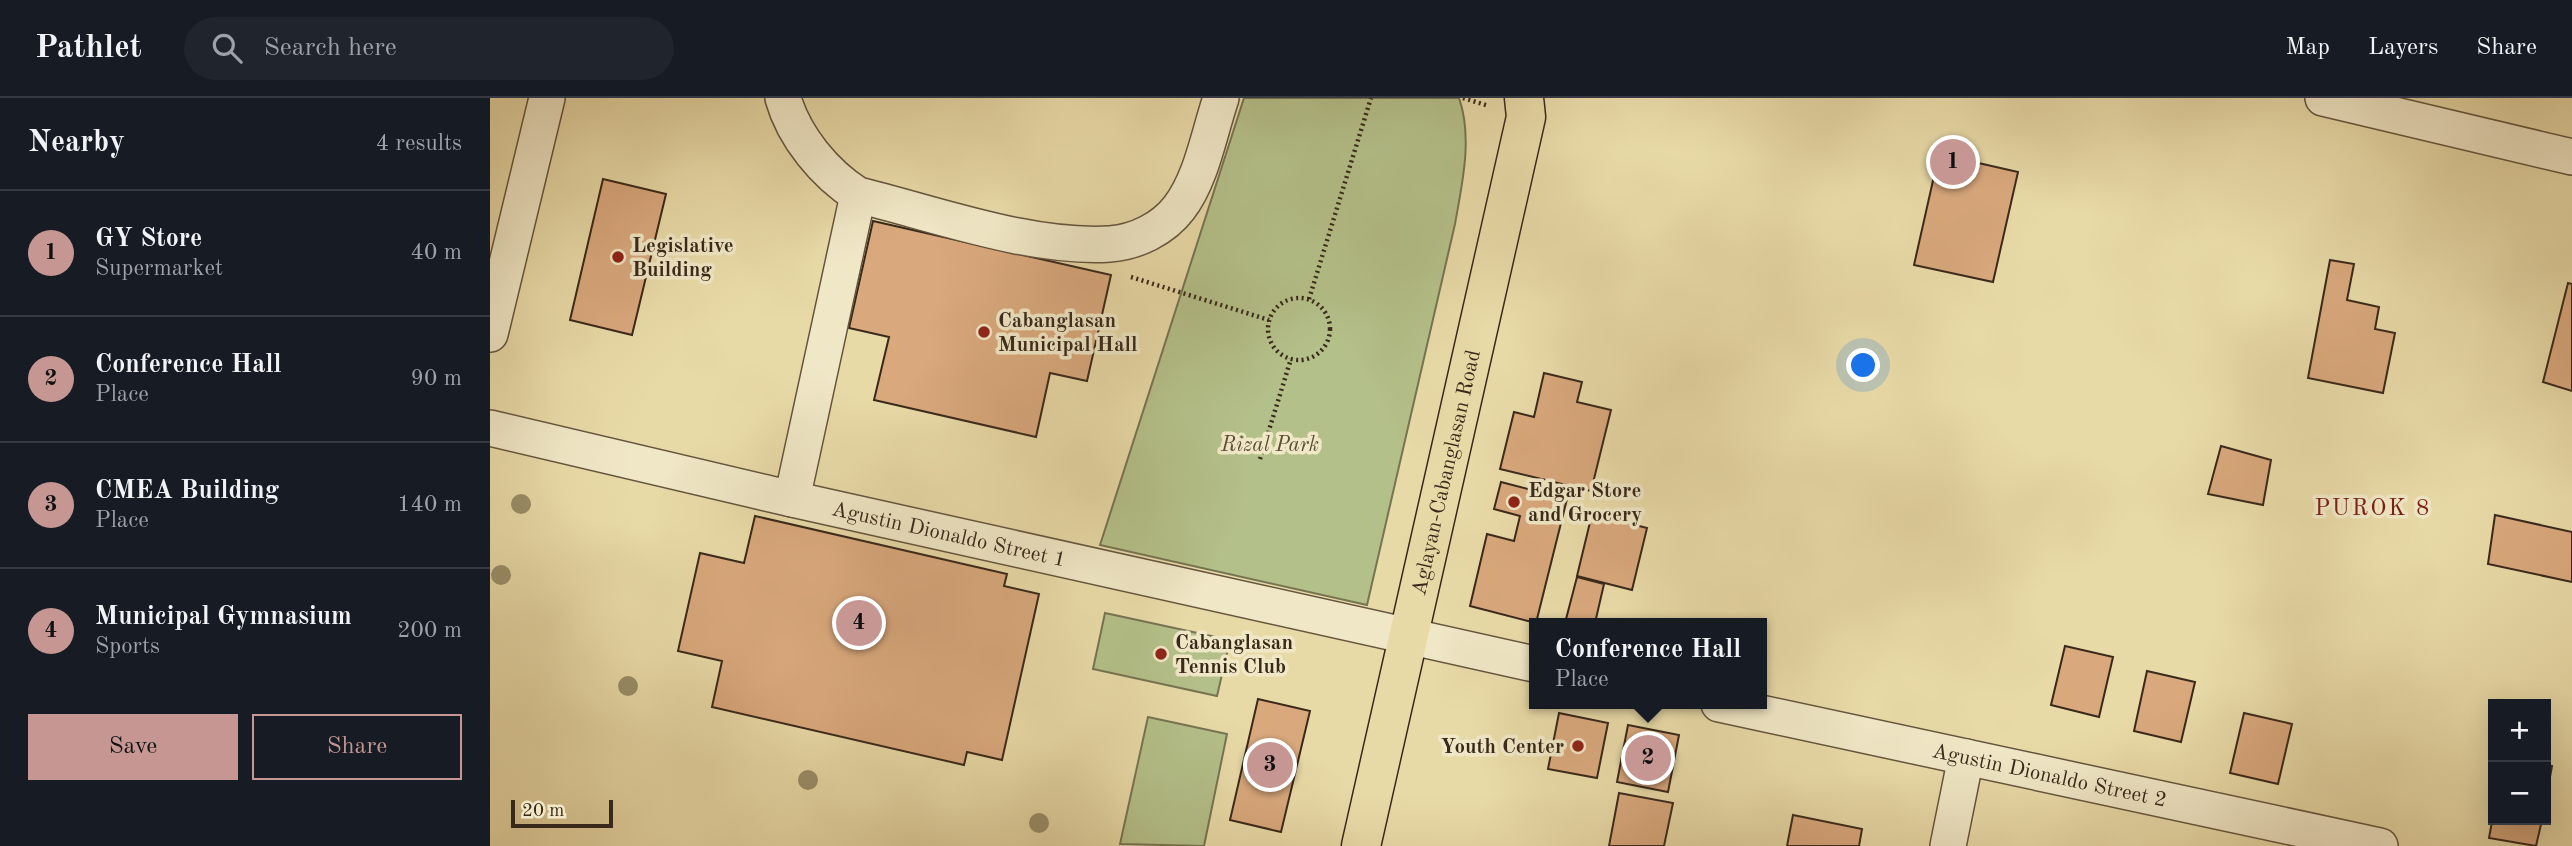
<!DOCTYPE html>
<html lang="en">
<head>
<meta charset="utf-8">
<style>
  body { margin:0; font-family:"Old Standard TT",serif; background:#20242c; color:#f1f3f6 }
  .controls { position:absolute; right:21px; bottom:21px; display:grid; overflow:hidden; border-radius:0px; box-shadow:0 7px 28px #0002 }
  .controls button { width:63px; height:63px; display:grid; place-items:center; padding:0; border:0; border-bottom:2px solid #363941; background:#171b24; color:#f1f3f6; font:35px sans-serif }
  .scale { position:absolute; left:21px; bottom:18px; width:102px; box-sizing:border-box; padding-left:7px; border:4px solid #39291b; border-top:0; font-size:19px; line-height:24px; white-space:nowrap; color:#39291b; -webkit-text-stroke:5px #f0e7c6; paint-order:stroke }
  .you { position:absolute; left:1374px; top:268px; width:24px; height:24px; margin:-18px; border:5px solid #fff; border-radius:50%; background:#1a73e8; box-shadow:0 0 0 10px #1a73e833 }
  .badge { display:grid; place-items:center; width:46px; height:46px; border-radius:50%; background:#c59692; color:#111; font-size:23px; font-weight:700 }
  .pin { position:absolute; translate:-50% -50%; border:4px solid #fff; box-shadow:0 2px 7px #0006 }
  .popup { position:absolute; left:1039px; top:520px; width:238px; height:91px; box-sizing:border-box; display:grid; place-content:center; border-radius:0px; background:#171b24; filter:drop-shadow(0 2px 5px #0005); font-size:23px; white-space:nowrap; color:#9ea1a6 }
  .popup b { font-size:26px; color:#f1f3f6 }
  .popup::after { content:''; position:absolute; left:50%; top:100%; margin-left:-14px; border:14px solid transparent; border-top-color:#171b24 }
  .list { margin:0; padding:0; list-style:none }
  h2 { display:flex; justify-content:space-between; align-items:center; height:91px; margin:0; padding:0 28px; font-size:30px }
  h2 small { font-size:23px; font-weight:400; color:#9ea1a6 }
  .list li { display:grid; grid-template-columns:46px 1fr auto; gap:21px; align-items:center; box-sizing:border-box; height:126px; padding:0 28px; border-top:2px solid #363941 }
  .list b { display:block; font-size:26px; white-space:nowrap }
  .list p { margin:0; font-size:23px; white-space:nowrap; color:#9ea1a6 }
  .list em { font-size:23px; font-style:normal; color:#9ea1a6 }
  .actions { display:flex; gap:14px; padding:21px 28px }
  .actions a { flex:1; padding:16px 0; border:2px solid #c59692; border-radius:0px; text-align:center; font-size:24px; color:#c59692 }
  .actions .main { background:#c59692; color:#111 }
  .icon { flex:none; width:38px; height:38px; fill:none; stroke:currentColor; stroke-width:2; stroke-linecap:round; stroke-linejoin:round }
  .map { position:relative; flex:none; width:2082px; height:748px; overflow:hidden }
  header { display:flex; align-items:center; gap:42px; box-sizing:border-box; height:98px; padding:0 35px; background:#171b24; border-bottom:2px solid #363941 }
  header strong { font-size:33px }
  nav { display:flex; gap:38px; margin-inline-start:auto; font-size:24px }
  .search { width:490px; height:63px; background:#20242c; display:flex; align-items:center; gap:18px; box-sizing:border-box; padding:0 24px; border-radius:38px; color:#9ea1a6; font-size:26px }
  main { display:flex }
  aside { flex:1; background:#171b24 }
  .map>svg:first-child { display:block }
</style>
</head>
<body>
<header>
<strong>Pathlet</strong>
<div class="search"><svg class="icon" aria-label="search" viewBox="0 0 24 24"><circle cx="10" cy="10" r="6"/><path d="M15 15l6 6"/></svg>Search here</div>
<nav><a>Map</a><a>Layers</a><a>Share</a></nav>
</header>
<main>
<aside>
<h2>Nearby<small>4 results</small></h2>
<ul class="list">
<li><span class="badge">1</span><div><b>GY Store</b><p>Supermarket</p></div><em>40 m</em></li>
<li><span class="badge">2</span><div><b>Conference Hall</b><p>Place</p></div><em>90 m</em></li>
<li><span class="badge">3</span><div><b>CMEA Building</b><p>Place</p></div><em>140 m</em></li>
<li><span class="badge">4</span><div><b>Municipal Gymnasium</b><p>Sports</p></div><em>200 m</em></li>
</ul>
<div class="actions"><a class="main">Save</a><a>Share</a></div>
</aside>
<div class="map">
<svg width="2082" height="748" viewBox="0 0 2082 748">
  <rect width="100%" height="100%" fill="#e8daa7"/>
  <filter id="stains"><feTurbulence type="fractalNoise" baseFrequency=".00286" numOctaves="4"/><feColorMatrix values="0 0 0 0 .2 0 0 0 0 .09 0 0 0 0 .02 0 0 0 .5 -.17"/></filter>
  <radialGradient id="worn" r=".72"><stop offset=".6" stop-color="#630" stop-opacity="0"/><stop offset="1" stop-color="#630" stop-opacity=".3"/></radialGradient>
  <g fill="#b4c089" stroke="#767452" stroke-width="2">
    <path d="M754 0H969C983 40 972 86 965 126L877 507 610 447Z"/>
    <polygon points="615,515 740,542 727,598 603,571"/>
    <polygon points="658,619 737,636 714,748 630,746"/>
  </g>
  <g fill="#d9a87d" stroke="#39291b" stroke-width="2">
    <polygon points="1449,56 1528,74 1503,184 1424,167"/>
    <polygon points="113,81 176,96 142,237 80,222"/>
    <polygon points="383,123 621,177 597,283 560,275 546,339 384,302 399,239 359,230"/>
    <polygon points="1840,162 1864,166 1857,202 1889,209 1885,231 1905,235 1893,295 1818,280"/>
    <polygon points="2078,185 2082,186 2082,293 2053,284"/>
    <polygon points="1054,275 1092,284 1087,304 1121,312 1101,393 1010,371 1024,314 1044,319"/>
    <polygon points="1731,348 1781,362 1773,407 1718,396"/>
    <polygon points="1011,384 1077,401 1046,525 980,508 997,436 1024,443 1030,418 1004,411"/>
    <polygon points="1102,416 1157,430 1142,492 1087,478"/>
    <polygon points="2005,417 2082,434 2082,484 1998,466"/>
    <polygon points="265,418 517,476 514,488 549,496 512,662 477,654 474,667 222,609 232,563 188,553 210,455 254,465"/>
    <polygon points="1087,479 1114,486 1105,525 1075,525"/>
    <polygon points="1575,548 1623,559 1609,619 1561,607"/>
    <polygon points="1657,573 1705,584 1691,644 1644,633"/>
    <polygon points="768,601 820,613 791,734 740,722"/>
    <polygon points="1069,615 1118,625 1107,680 1058,671"/>
    <polygon points="1754,615 1802,626 1788,686 1740,675"/>
    <polygon points="1138,627 1189,637 1178,694 1127,684"/>
    <polygon points="2056,667 2062,668 2056,701"/>
    <polygon points="1129,695 1183,705 1174,748 1119,748"/>
    <polygon points="1303,717 1372,731 1369,748 1297,748"/>
    <polygon points="2003,718 2003,722 2052,722 2046,748 1999,740"/>
  </g>
  <g fill="none" stroke-linecap="round" stroke-linejoin="round">
    <defs>
      <g id="minor">
        <path d="M293 0C304 39 335 76 368 97 446 116 540 151 620 146 646 144 673 131 689 110 712 80 719 35 731 0"/>
        <polyline points="1833,0 2082,59"/>
        <polyline points="0,236 57,0"/>
        <path id="s1" d="M0 330 302 401 1044 566"/>
        <polyline points="302,401 368,97"/>
        <path id="s2" d="M1229 606 1890 748"/>
        <polyline points="1458,748 1476,659"/>
      </g>
      <g id="major">
        <path id="s3" d="M871 748 1036 19 1034 0"/>
      </g>
    </defs>
    <use href="#minor" stroke="#65553e" stroke-width="38"/>
    <use href="#major" stroke="#39291b" stroke-width="41"/>
    <g stroke="#39291b" stroke-width="4.5" stroke-dasharray="2 3.5" stroke-linecap="butt">
      <polyline points="973,0 999,8"/>
      <polyline points="641,179 779,222"/>
      <circle cx="809" cy="231" r="31"/>
      <polyline points="819,201 881,0"/>
      <polyline points="770,361 801,261"/>
    </g>
    <use href="#minor" stroke="#f0e7c6" stroke-width="35"/>
    <use href="#major" stroke="#e8daa7" stroke-width="38"/>
  </g>
  <g fill="#998e69">
    <circle cx="31" cy="406" r="10"/>
    <circle cx="11" cy="477" r="10"/>
    <circle cx="138" cy="588" r="10"/>
    <circle cx="318" cy="682" r="10"/>
    <circle cx="549" cy="725" r="10"/>
  </g>
  <g fill="#8f2418" stroke="#f0e7c6" stroke-width="2.5">
    <circle cx="128" cy="159" r="7"/>
    <circle cx="494" cy="234" r="7"/>
    <circle cx="1024" cy="404" r="7"/>
    <circle cx="671" cy="556" r="7"/>
    <circle cx="1088" cy="648" r="7"/>
  </g>
  <g text-anchor="middle" stroke-width="7" stroke-linejoin="round" paint-order="stroke">
    <g font-size="21" font-weight="bold" fill="#39291b" stroke="#f0e7c6" text-anchor="start">
      <text x="142" y="154">Legislative<tspan x="142" dy="24">Building</tspan></text>
      <text x="508" y="229">Cabanglasan<tspan x="508" dy="24">Municipal Hall</tspan></text>
      <text x="1038" y="399">Edgar Store<tspan x="1038" dy="24">and Grocery</tspan></text>
      <text x="685" y="551">Cabanglasan<tspan x="685" dy="24">Tennis Club</tspan></text>
      <text x="1074" y="655" text-anchor="end">Youth Center</text>
    </g>
    <g font-size="21" font-style="italic" fill="#584f36" stroke="#f0e7c6">
      <text x="780" y="353">Rizal Park</text>
    </g>
    <g font-size="21" fill="#39291b" stroke="#f0e7c6">
      <text dy="7" stroke="none"><textPath href="#s3" startOffset="383">Aglayan-Cabanglasan Road</textPath></text>
      <text dy="7" stroke="none"><textPath href="#s1" startOffset="471">Agustin Dionaldo Street 1</textPath></text>
      <text dy="7" stroke="none"><textPath href="#s2" startOffset="338">Agustin Dionaldo Street 2</textPath></text>
    </g>
    <g font-size="23" letter-spacing="2" fill="#7a1f14" stroke="#f0e7c6">
      <text x="1883" y="417">PUROK 8</text>
    </g>
  </g>
  <rect width="100%" height="100%" filter="url(#stains)"/>
  <rect width="100%" height="100%" fill="url(#worn)"/>
</svg>
<div class="controls">
<button>+</button>
<button>−</button>
</div>
<div class="scale">20 m</div>
<div class="you"></div>
<div class="pin badge" style="left:1463px;top:64px">1</div>
<div class="pin badge" style="left:1158px;top:660px">2</div>
<div class="popup"><b>Conference Hall</b>Place</div>
<div class="pin badge" style="left:780px;top:667px">3</div>
<div class="pin badge" style="left:369px;top:525px">4</div>
</div>
</main>
</body>
</html>
